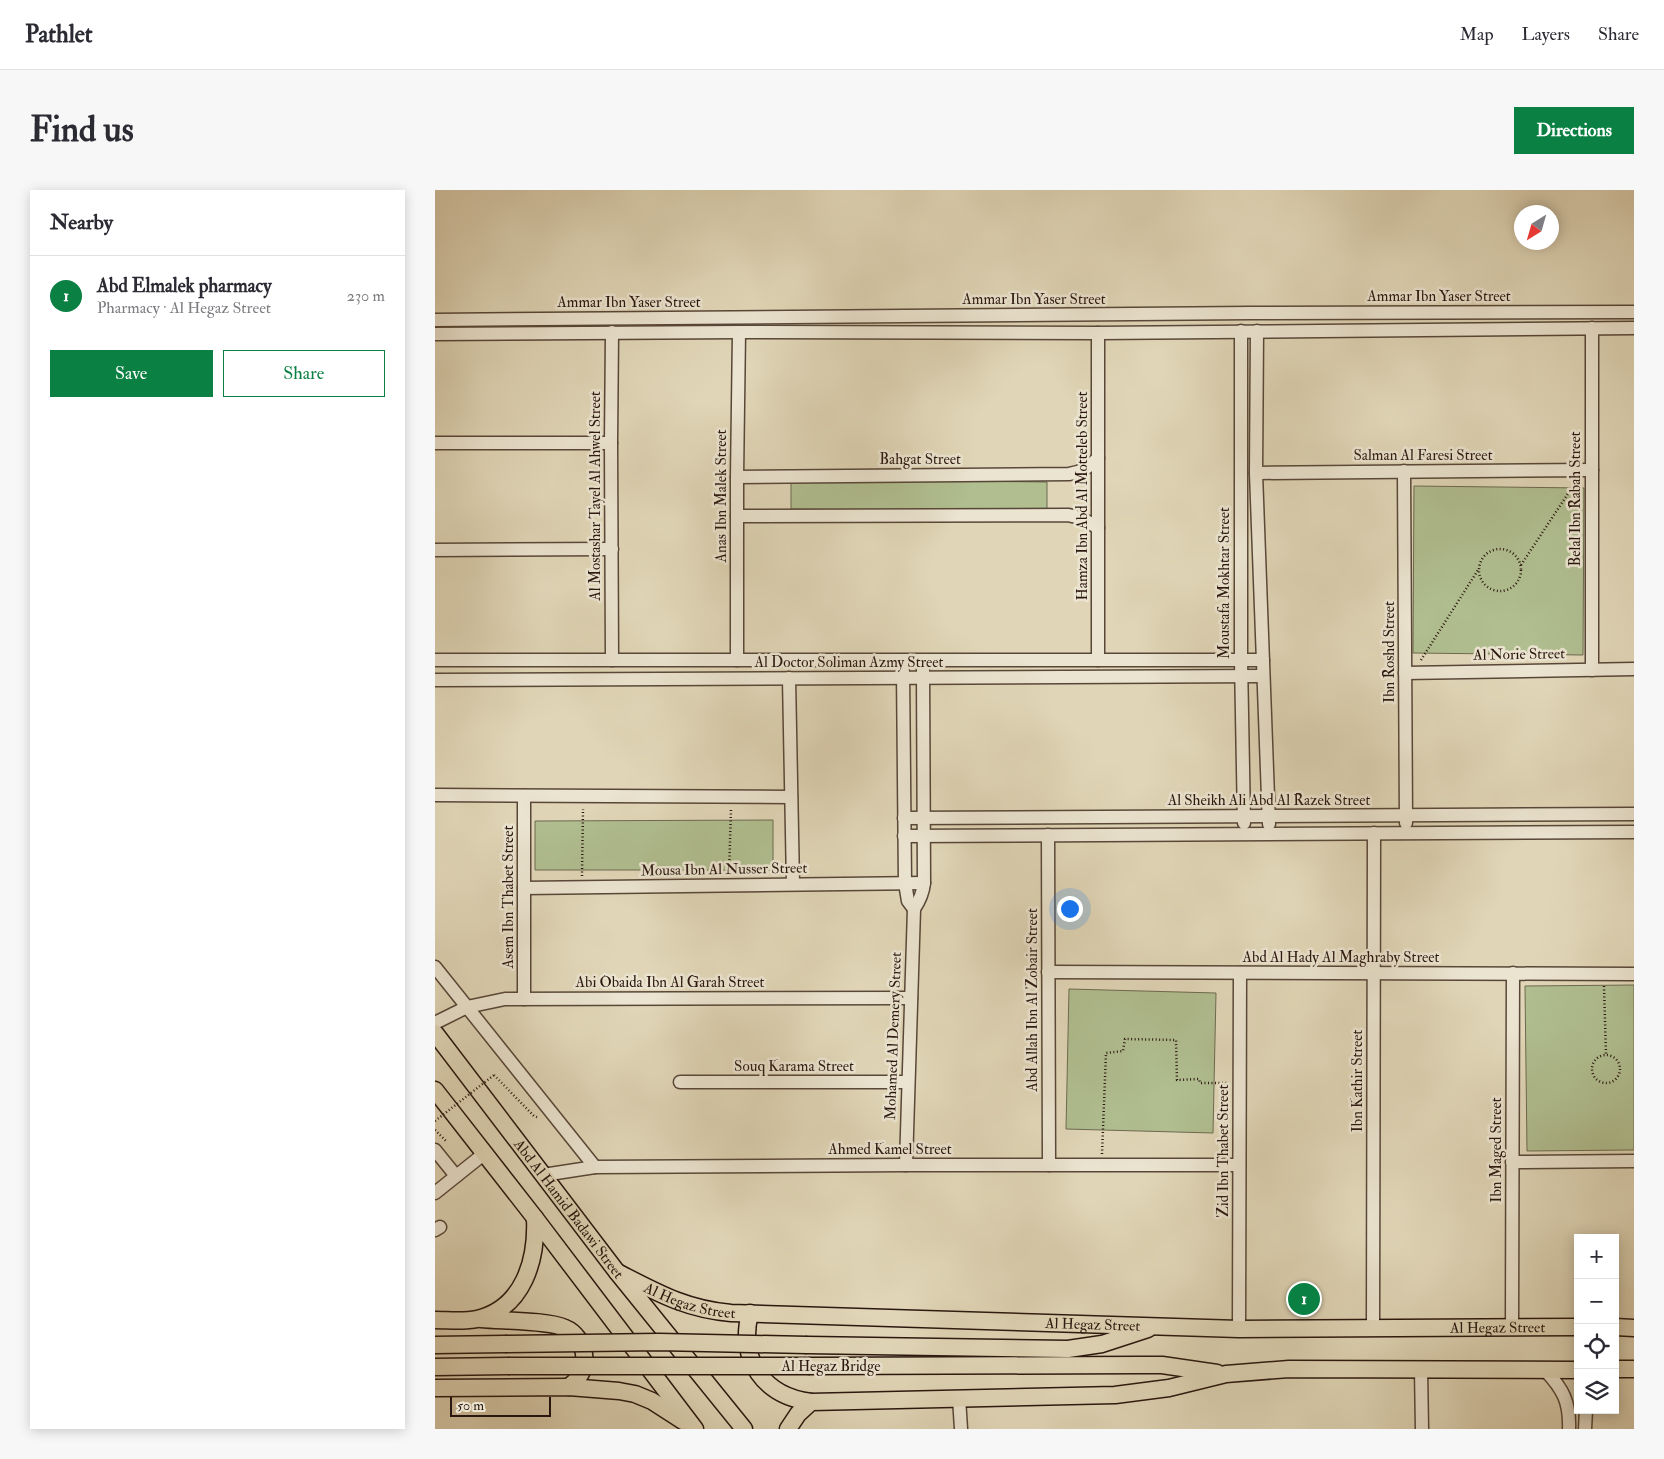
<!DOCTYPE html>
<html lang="en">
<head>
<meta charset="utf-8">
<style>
  body { margin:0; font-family:"IM FELL Double Pica",serif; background:#f7f7f7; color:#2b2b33 }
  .controls { position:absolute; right:15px; bottom:15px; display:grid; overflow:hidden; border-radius:0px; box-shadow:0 2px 12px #0003 }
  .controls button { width:45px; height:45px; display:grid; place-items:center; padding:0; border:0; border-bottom:1px solid #e1e1e2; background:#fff; color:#2b2b33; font:25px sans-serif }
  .compass { position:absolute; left:1079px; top:15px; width:45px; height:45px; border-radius:50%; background:#fff; box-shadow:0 2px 12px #0003; rotate:217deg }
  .scale { position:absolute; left:15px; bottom:12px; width:101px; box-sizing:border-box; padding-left:5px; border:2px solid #2a170f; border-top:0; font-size:14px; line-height:18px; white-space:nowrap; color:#2a170f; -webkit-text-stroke:4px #ebe4d0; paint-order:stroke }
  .you { position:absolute; left:634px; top:718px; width:18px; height:18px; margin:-12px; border:4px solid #fff; border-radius:50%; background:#1a73e8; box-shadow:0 0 0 8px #1a73e833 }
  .badge { display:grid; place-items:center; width:32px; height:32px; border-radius:50%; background:#0b8043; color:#fff; font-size:16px; font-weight:700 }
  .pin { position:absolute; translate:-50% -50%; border:2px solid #fff; box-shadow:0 1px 5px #0006 }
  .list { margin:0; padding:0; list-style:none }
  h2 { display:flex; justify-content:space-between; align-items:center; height:65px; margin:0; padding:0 20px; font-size:21px }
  h2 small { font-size:16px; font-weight:400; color:#7c7c81 }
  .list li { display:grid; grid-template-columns:32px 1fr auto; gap:15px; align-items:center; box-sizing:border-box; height:80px; padding:0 20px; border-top:1px solid #e1e1e2 }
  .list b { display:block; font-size:19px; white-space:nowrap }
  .list p { margin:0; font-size:16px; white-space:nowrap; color:#7c7c81 }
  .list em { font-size:16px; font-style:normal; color:#7c7c81 }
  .actions { display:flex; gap:10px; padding:15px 20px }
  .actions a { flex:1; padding:11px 0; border:1px solid #0b8043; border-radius:0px; text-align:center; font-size:18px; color:#0b8043 }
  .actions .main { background:#0b8043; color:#fff }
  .icon { flex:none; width:28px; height:28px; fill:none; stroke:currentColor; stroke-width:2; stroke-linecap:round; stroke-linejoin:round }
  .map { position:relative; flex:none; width:1199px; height:1239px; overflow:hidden; border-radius:0px }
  header { display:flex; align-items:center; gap:30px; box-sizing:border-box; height:70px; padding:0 25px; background:#fff; border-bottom:1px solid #e1e1e2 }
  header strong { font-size:24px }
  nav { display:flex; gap:28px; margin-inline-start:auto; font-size:18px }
  .intro { display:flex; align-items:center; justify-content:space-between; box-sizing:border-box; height:120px; padding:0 30px }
  h1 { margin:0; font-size:35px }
  .button { padding:12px 22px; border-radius:0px; background:#0b8043; color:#fff; font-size:18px; font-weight:700 }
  main { display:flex; gap:30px; padding:0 30px }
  aside { flex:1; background:#fff; border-radius:0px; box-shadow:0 2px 12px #0003 }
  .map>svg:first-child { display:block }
</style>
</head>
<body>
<header>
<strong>Pathlet</strong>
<nav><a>Map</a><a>Layers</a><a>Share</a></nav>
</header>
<div class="intro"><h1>Find us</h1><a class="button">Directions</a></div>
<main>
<aside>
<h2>Nearby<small></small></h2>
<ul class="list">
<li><span class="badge">1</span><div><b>Abd Elmalek pharmacy</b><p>Pharmacy · Al Hegaz Street</p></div><em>230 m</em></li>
</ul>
<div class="actions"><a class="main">Save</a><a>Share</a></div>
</aside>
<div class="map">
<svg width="1199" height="1239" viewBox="0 0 1199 1239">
  <rect width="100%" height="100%" fill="#e0d6b7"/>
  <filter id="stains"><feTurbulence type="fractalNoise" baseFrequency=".004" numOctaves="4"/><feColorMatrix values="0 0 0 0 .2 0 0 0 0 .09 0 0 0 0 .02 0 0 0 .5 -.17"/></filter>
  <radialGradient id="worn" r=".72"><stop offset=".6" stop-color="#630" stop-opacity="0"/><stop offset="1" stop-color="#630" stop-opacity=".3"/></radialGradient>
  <g fill="#b0be90" stroke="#6d6a50">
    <polygon points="356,289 612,292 612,322 356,319"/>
    <polygon points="979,296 1149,298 1148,465 978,463"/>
    <polygon points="338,630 338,680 100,680 100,631"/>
    <polygon points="1199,795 1199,960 1092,961 1090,796"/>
    <polygon points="634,799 781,803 778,943 631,939"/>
  </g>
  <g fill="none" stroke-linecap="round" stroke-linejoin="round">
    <defs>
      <g id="minor">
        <polyline points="0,130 816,123 1199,122"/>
        <polyline points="1157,138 1157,480"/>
        <polyline points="806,141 806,470 809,633"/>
        <polyline points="822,141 821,283 834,634"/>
        <polyline points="177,142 176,253 177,470"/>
        <polyline points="0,144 304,142 663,143 1199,138"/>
        <polyline points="0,253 176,253"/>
        <polyline points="969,281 971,633"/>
        <polyline points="821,283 1157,280"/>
        <path d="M302 287 634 284C647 282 654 277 663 268"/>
        <path d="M302 326 633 325C645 327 653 331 663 338"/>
        <polyline points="0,360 177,359"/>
        <polyline points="0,470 828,470"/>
        <polyline points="302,470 302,287 304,142"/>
        <polyline points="663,470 663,143"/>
        <polyline points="468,481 470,693 473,711 479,719"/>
        <polyline points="970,483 1199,479"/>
        <polyline points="354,488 358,694"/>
        <polyline points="0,490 828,486"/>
        <polyline points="0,605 356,607"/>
        <polyline points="469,628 1199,624"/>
        <polyline points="613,645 614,975"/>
        <polyline points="469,646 1199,642"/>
        <polyline points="89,698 489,693"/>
        <polyline points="0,777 160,977"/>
        <polyline points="613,782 1199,784"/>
        <polyline points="89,809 89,606"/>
        <polyline points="0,833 32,817 70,809 476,808"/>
        <polyline points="245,892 473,892"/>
        <polyline points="0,960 21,986"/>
        <polyline points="1077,972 1199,971"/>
        <path d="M471 975 479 719C485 710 488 703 489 693L488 480"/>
        <polyline points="108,985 160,977 471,975 804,975"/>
        <polyline points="0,1003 50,963"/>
        <polyline points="0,1040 5,1037"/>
        <polyline points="1077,1136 1078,783"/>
        <polyline points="804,1139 805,783"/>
        <polyline points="938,1139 939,643"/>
        <polyline points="986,1179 987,1239"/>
        <path d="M1110 1180C1128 1199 1135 1212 1134 1239"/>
        <polyline points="524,1208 526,1239"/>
        <polyline points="1150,1239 1151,1220"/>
      </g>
      <g id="major">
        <path id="s1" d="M0 843 182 1082 309 1239"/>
        <polyline points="0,900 100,1028 260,1239"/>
        <path id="s2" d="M182 1082C221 1102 250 1119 296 1123L804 1139 1143 1137"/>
        <path d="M315 1123C303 1170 329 1206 376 1212"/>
        <path d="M46 1129C66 1131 113 1130 130 1138 140 1142 148 1153 149 1164 151 1179 144 1189 134 1197"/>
        <path d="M0 1130C13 1130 29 1132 42 1129 89 1118 102 1069 100 1028"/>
        <polyline points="1180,1137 1199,1138"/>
        <polyline points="0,1155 70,1154"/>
        <polyline points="372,1155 633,1159 667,1154 713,1139"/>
        <polyline points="375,1176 705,1175 727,1175 782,1183"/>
        <polyline points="0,1177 73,1176"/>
        <polyline points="1180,1179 1199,1179"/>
        <polyline points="0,1198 134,1197 184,1201 200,1204 217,1211 248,1231"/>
        <polyline points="353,1239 363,1224 376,1212 680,1205 734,1198 791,1184 854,1179 1143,1180"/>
      </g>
    </defs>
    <use href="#minor" stroke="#584739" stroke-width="15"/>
    <use href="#major" stroke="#2a170f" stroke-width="19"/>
    <g stroke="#2a170f" stroke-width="2.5" stroke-dasharray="1 2.5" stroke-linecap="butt">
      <circle cx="1065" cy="380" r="21"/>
      <polyline points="1086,375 1140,293"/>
      <polyline points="986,470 1043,380"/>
      <polyline points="294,684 296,619"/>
      <polyline points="147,686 148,619"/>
      <polyline points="1169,796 1171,865"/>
      <circle cx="1171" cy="879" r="14"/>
      <polyline points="59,885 99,926 104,928"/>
      <polyline points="0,940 11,951"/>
      <polyline points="667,964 671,863 688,861 690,849 741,850 742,890 764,889 765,893 793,893"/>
    </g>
    <use href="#minor" stroke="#ebe4d0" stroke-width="12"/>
    <use href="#major" stroke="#e0d6b7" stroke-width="16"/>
    <defs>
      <g id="major-bridge">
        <polyline points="70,1154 224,1152 372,1155"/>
        <polyline points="73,1176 375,1176"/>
      </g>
    </defs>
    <use href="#major-bridge" stroke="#2a170f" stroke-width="19" stroke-linecap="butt"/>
    <polyline stroke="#2a170f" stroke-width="2.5" stroke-dasharray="1 2.5" stroke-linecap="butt" points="0,931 59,885"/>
    <use href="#major-bridge" stroke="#e0d6b7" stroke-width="16"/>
  </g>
  <g text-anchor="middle" stroke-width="5" stroke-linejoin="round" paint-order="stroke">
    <g font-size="15" fill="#2a170f" stroke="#ebe4d0">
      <text x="1004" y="111">Ammar Ibn Yaser Street</text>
      <text x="599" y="114">Ammar Ibn Yaser Street</text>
      <text x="194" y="117">Ammar Ibn Yaser Street</text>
      <text x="988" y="270">Salman Al Faresi Street</text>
      <text x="485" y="274">Bahgat Street</text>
      <text transform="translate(160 306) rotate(-90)" y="5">Al Mostashar Tayel Al Ahwel Street</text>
      <text transform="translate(286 306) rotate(-90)" y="5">Anas Ibn Malek Street</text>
      <text transform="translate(647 306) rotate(-90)" y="5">Hamza Ibn Abd Al Motteleb Street</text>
      <text transform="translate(1140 309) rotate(-90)" y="5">Belal Ibn Rabah Street</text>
      <text transform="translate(789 393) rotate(-90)" y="5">Moustafa Mokhtar Street</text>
      <text transform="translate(954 462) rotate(-90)" y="5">Ibn Roshd Street</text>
      <text transform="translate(1084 464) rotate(-1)" y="5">Al Norie Street</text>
      <text x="414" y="477">Al Doctor Soliman Azmy Street</text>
      <text x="834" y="615">Al Sheikh Ali Abd Al Razek Street</text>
      <text transform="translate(289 679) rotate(-1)" y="5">Mousa Ibn Al Nusser Street</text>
      <text transform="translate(73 707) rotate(-90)" y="5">Asem Ibn Thabet Street</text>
      <text x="906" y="772">Abd Al Hady Al Maghraby Street</text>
      <text x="235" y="797">Abi Obaida Ibn Al Garah Street</text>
      <text transform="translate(597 810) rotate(-90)" y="5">Abd Allah Ibn Al Zobair Street</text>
      <text transform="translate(458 846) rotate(-88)" y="5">Mohamed Al Demery Street</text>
      <text x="359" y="881">Souq Karama Street</text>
      <text transform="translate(922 891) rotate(-90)" y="5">Ibn Kathir Street</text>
      <text x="455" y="964">Ahmed Kamel Street</text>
      <text transform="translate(1061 960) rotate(-90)" y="5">Ibn Maged Street</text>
      <text transform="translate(788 961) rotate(-90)" y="5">Zid Ibn Thabet Street</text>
      <text dy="5" stroke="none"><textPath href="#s1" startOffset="221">Abd Al Hamid Badawi Street</textPath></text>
      <text dy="5" stroke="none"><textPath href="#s2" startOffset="79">Al Hegaz Street</textPath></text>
      <text dy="5" stroke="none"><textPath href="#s2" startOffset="484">Al Hegaz Street</textPath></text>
      <text dy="5" stroke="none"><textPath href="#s2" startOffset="889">Al Hegaz Street</textPath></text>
      <text x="396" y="1181">Al Hegaz Bridge</text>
    </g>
  </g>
  <rect width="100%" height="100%" filter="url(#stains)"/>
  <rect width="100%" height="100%" fill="url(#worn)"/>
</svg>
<div class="controls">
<button>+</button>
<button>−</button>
<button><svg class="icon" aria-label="locate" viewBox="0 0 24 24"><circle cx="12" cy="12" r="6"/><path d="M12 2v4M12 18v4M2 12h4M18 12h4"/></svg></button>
<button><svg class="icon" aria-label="layers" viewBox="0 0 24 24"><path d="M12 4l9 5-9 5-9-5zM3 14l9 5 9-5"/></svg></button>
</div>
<svg class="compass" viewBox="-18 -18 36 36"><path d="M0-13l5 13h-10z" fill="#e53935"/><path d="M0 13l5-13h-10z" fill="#7c7c81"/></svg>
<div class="scale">50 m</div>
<div class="you"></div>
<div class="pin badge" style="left:869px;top:1109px">1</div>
</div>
</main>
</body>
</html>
